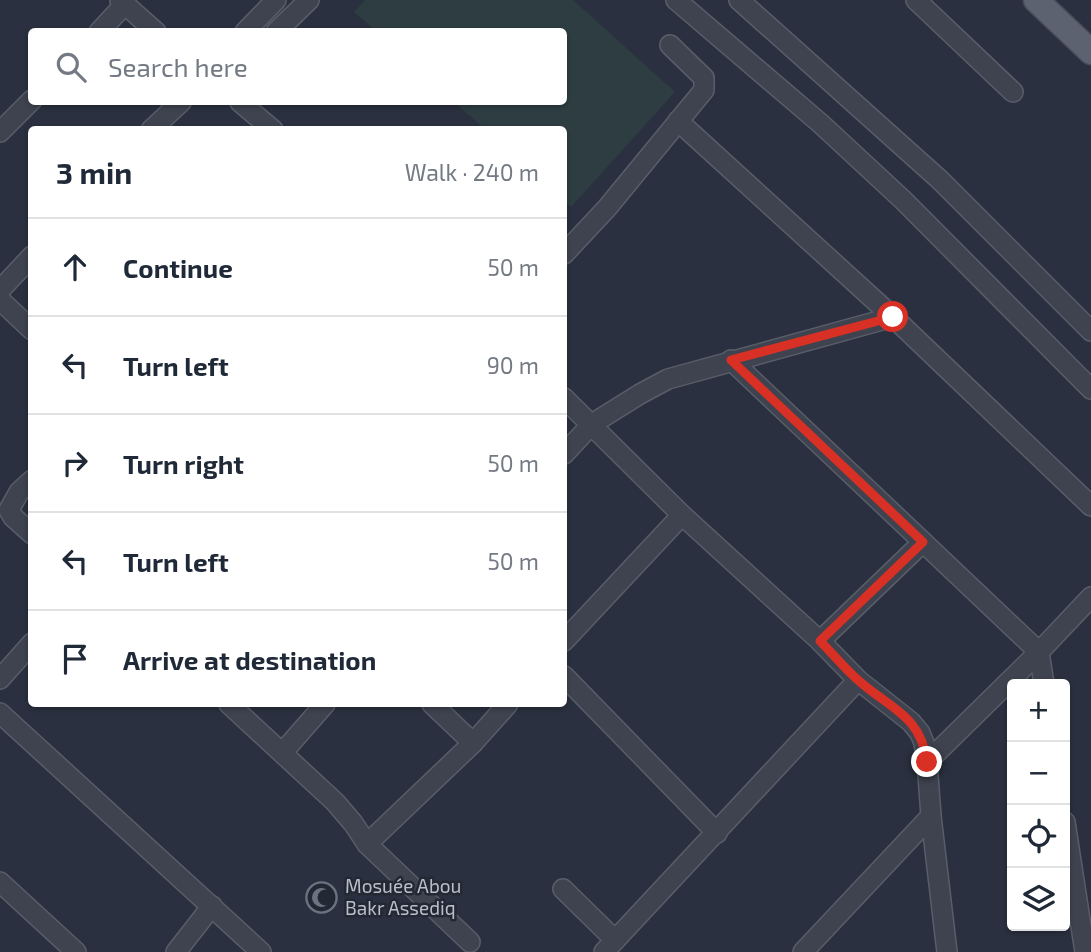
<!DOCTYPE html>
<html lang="en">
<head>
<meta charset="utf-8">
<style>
  body { margin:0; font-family:"Exo 2",sans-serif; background:#f6f6f7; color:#1f2937 }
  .controls { position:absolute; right:21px; bottom:21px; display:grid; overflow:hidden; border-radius:7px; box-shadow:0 2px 5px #0004 }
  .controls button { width:63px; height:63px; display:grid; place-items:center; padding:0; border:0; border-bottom:2px solid #e0e1e3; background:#fff; color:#1f2937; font:35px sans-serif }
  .stop { position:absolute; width:21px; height:21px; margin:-16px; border:5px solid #d93025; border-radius:50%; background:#fff }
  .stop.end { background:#d93025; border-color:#fff; box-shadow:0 2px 7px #0008 }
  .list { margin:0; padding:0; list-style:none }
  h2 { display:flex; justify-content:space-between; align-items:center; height:91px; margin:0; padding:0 28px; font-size:30px }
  h2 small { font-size:23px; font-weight:400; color:#747a83 }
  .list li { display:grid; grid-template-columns:46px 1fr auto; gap:21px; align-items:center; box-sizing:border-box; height:98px; padding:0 28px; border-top:2px solid #e0e1e3 }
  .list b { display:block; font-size:26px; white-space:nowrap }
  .list em { font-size:23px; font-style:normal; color:#747a83 }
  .icon { flex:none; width:38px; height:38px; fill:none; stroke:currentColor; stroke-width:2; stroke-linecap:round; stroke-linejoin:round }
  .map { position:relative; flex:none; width:1091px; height:952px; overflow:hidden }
  .search { position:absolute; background:#fff; box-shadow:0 2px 5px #0004; left:28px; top:28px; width:539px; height:77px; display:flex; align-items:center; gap:18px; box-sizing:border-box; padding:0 24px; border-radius:7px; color:#747a83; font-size:26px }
  .panel { position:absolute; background:#fff; box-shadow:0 2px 5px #0004; left:28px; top:126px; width:539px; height:581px; border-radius:7px }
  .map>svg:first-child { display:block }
</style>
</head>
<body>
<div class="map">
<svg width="1091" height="952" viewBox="0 0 1091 952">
  <rect width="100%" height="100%" fill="#2a303f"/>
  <polygon fill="#2d3d41" points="365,0 573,0 675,92 571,207 564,201 564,130 485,129 454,102 564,102 564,32 376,31 354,12"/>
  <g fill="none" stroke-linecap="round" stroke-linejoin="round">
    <defs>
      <g id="minor">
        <polyline points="120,0 156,32"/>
        <polyline points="676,0 820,123 903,200 1091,389"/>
        <polyline points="739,0 940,180 1091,331"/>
        <polyline points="916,0 1013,92"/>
        <polyline points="99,32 124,5"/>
        <polyline points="245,32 276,0"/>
        <polyline points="276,32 309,0"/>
        <polyline points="240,102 273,130"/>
        <polyline points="678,121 893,317 1091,506"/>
        <polyline points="151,130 181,102"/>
        <polyline points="0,132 32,100"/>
        <polyline points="564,254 607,208 704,90 704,78 670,45"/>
        <polyline points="0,290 32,256"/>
        <polyline points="0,300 32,330"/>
        <polyline points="731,360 1039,652 1044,684"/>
        <polyline points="564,398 682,515 820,641 858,680 911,722 920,733 924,743 927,762 931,816 947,952"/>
        <polyline points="564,454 592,424 640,394 668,379 893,317"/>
        <polyline points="32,480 19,492 9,510 13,517 32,534"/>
        <polyline points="564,641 682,515"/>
        <polyline points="820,641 923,542"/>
        <polyline points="564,676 717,833"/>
        <polyline points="0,679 32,643"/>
        <polyline points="229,704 335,802 353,823 367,844 470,942"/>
        <polyline points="432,704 473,743"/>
        <polyline points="0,713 261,952"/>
        <polyline points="283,752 325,704"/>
        <polyline points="927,762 1039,652 1091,597"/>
        <polyline points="1065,822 1085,952"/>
        <polyline points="367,844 473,743 508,704"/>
        <polyline points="0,882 76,952"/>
        <polyline points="563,889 615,940"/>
        <polyline points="176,952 212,906"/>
        <polyline points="604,952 858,680"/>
        <polyline points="803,952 931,816"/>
      </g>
      <polyline id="major" points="1036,0 1091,52"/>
    </defs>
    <use href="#minor" stroke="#585e69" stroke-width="22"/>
    <use href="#major" stroke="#474c58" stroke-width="27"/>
    <use href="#minor" stroke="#3e434f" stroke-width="19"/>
    <use href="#major" stroke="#5c626f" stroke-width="24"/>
  </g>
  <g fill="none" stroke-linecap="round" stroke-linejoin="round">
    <path stroke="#d93025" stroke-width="9" d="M893 317 731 360 923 542 820 641C833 654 845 669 859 681 891 709 921 716 927 762"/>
  </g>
  <defs>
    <symbol id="mosque-ring" viewBox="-11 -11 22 22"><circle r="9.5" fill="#222834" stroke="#6b7280" stroke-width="1.5"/><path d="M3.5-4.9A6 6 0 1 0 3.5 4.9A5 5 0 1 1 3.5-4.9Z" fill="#6b7280"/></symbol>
  </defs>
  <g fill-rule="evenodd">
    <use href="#mosque-ring" x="304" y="880" width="35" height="35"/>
  </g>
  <g text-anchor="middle" stroke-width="5" stroke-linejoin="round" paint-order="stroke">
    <g font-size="19" fill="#babec9" stroke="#222834" text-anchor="start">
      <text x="345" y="893">Mosuée Abou<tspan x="345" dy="22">Bakr Assediq</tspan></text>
    </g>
  </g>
</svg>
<div class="controls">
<button>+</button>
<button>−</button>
<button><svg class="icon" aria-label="locate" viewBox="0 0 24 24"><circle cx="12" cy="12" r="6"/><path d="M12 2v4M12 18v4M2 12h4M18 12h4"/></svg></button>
<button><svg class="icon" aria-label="layers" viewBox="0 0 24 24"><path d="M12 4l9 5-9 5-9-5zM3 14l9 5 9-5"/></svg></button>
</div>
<div class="stop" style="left:893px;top:317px"></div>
<div class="stop end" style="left:927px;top:762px"></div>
<div class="search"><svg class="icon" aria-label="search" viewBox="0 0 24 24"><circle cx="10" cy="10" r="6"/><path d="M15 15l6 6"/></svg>Search here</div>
<section class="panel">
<h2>3 min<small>Walk · 240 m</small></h2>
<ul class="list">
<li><svg class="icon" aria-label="ahead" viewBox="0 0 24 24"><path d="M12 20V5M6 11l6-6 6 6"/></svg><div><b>Continue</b></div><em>50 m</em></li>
<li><svg class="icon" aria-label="left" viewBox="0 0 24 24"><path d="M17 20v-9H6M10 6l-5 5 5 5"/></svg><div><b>Turn left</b></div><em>90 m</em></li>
<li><svg class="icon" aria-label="right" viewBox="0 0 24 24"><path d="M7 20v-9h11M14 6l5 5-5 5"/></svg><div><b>Turn right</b></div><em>50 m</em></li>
<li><svg class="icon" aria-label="left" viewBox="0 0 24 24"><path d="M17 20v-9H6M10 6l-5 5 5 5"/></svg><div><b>Turn left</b></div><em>50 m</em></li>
<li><svg class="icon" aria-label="arrive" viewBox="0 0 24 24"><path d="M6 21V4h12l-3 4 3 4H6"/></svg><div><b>Arrive at destination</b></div></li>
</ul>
</section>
</div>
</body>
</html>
